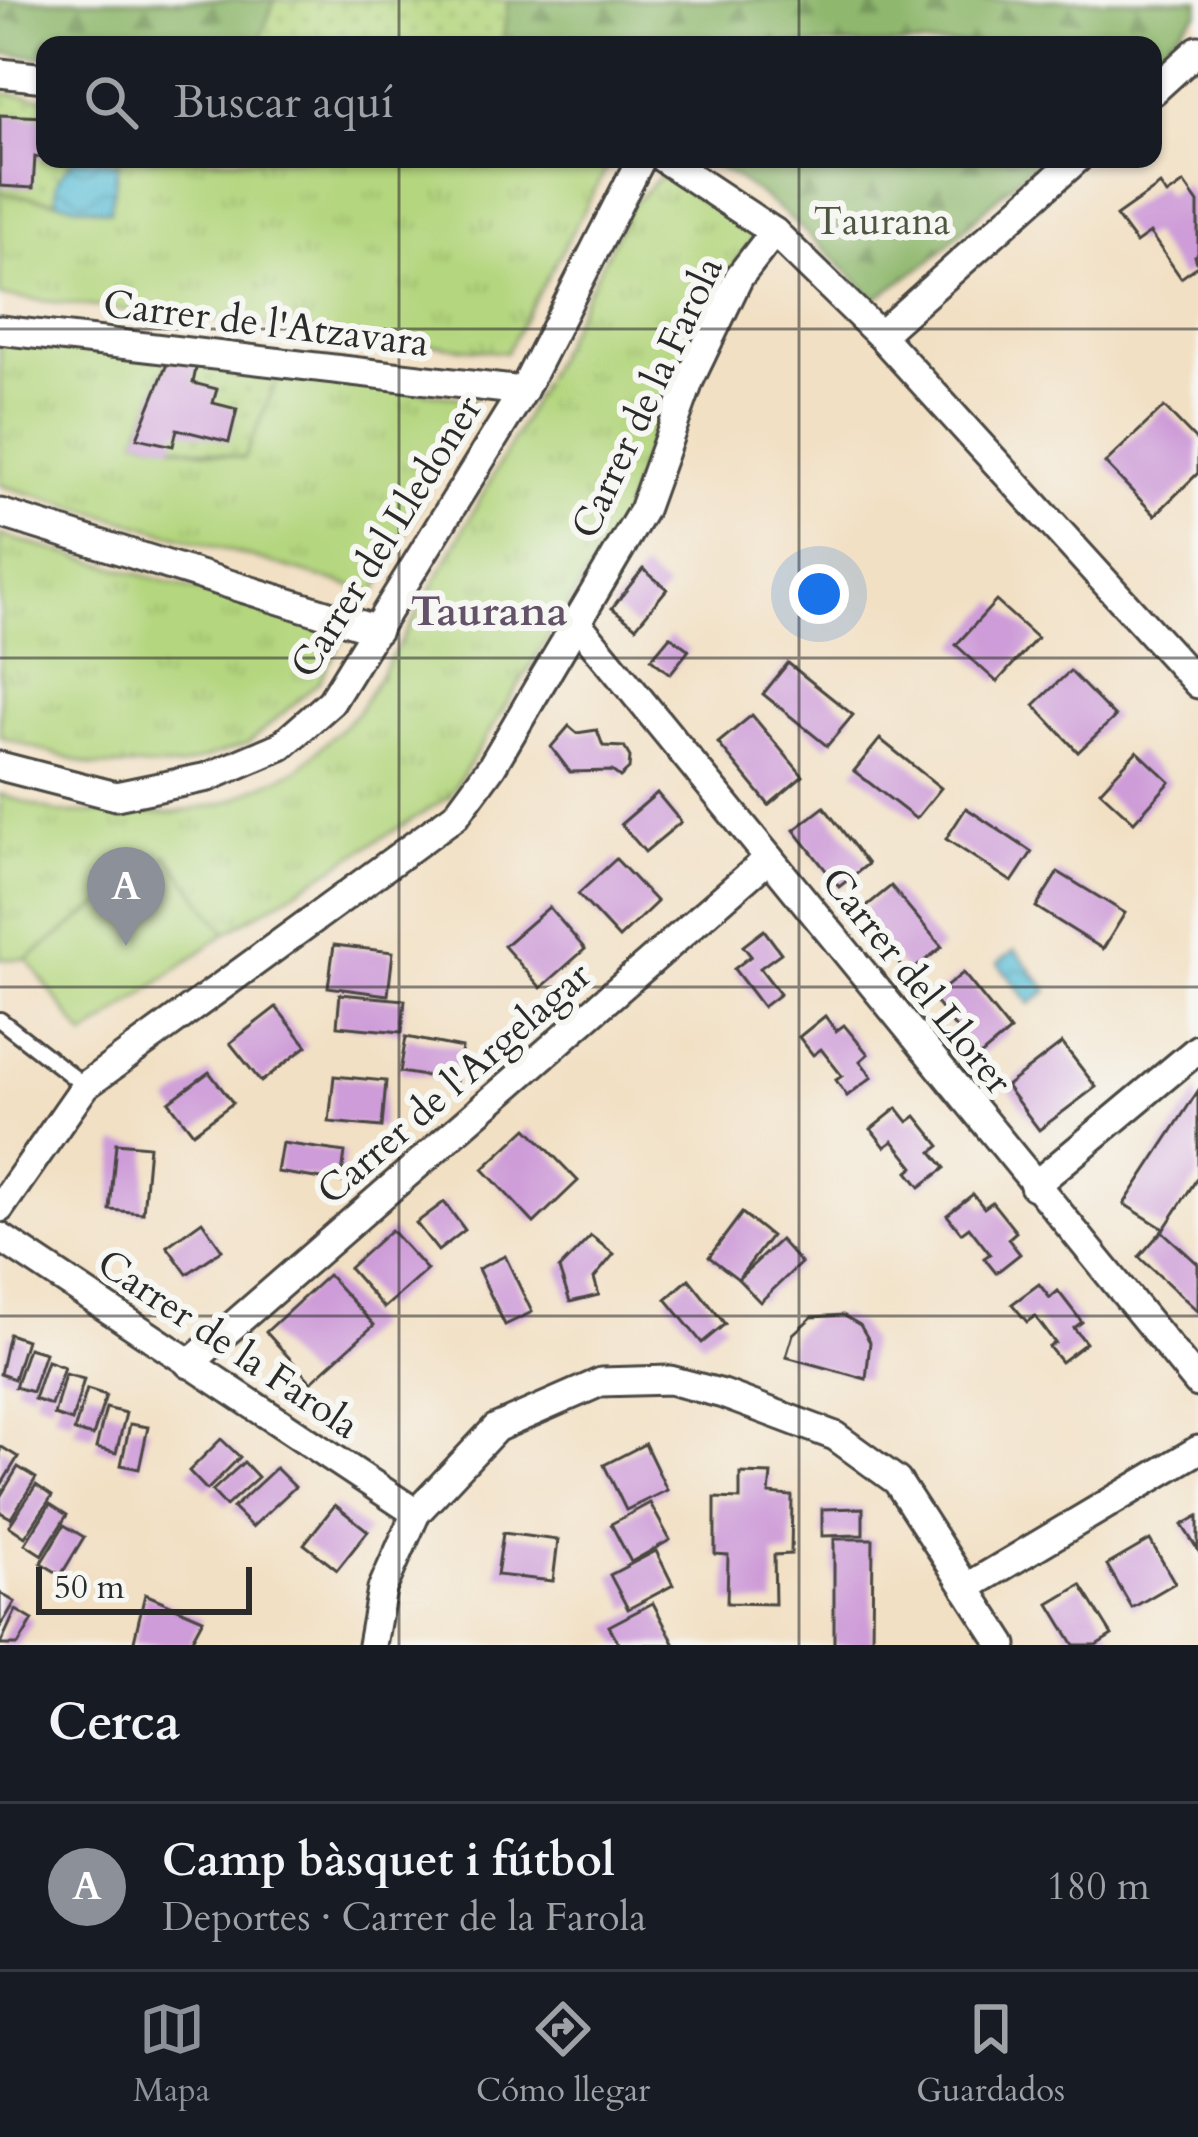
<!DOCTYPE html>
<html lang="es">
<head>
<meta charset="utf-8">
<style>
  body { margin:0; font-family:Cardo,serif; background:#20242c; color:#f1f3f6 }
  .scale { position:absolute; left:36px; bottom:30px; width:216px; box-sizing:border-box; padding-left:12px; border:6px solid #2b2b2b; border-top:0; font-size:33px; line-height:42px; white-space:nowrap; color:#2b2b2b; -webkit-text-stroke:9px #f6f6f2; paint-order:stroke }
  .you { position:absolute; left:819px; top:594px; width:42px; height:42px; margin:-30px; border:9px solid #fff; border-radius:50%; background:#1a73e8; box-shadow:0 0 0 18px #1a73e833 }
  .badge { display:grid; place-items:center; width:78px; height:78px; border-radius:50%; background:#8c9099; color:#fff; font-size:39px; font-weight:700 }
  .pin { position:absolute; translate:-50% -99px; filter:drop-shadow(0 3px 6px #0008) }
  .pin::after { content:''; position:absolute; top:63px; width:42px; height:36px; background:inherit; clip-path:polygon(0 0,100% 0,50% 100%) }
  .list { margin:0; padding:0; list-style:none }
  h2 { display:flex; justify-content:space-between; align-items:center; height:156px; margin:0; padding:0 48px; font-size:51px }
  h2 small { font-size:39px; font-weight:400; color:#9ea1a6 }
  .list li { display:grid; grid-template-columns:78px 1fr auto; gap:36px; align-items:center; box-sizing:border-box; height:168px; padding:0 48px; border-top:3px solid #363941 }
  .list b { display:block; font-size:45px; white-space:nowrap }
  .list p { margin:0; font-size:39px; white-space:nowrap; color:#9ea1a6 }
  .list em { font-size:39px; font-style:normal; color:#9ea1a6 }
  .icon { flex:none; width:66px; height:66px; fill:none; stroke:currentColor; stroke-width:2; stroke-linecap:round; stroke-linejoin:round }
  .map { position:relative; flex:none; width:1198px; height:1645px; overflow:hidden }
  .search { position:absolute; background:#171b24; box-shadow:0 3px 9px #0004; left:36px; right:36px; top:36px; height:132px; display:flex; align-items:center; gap:30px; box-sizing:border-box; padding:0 42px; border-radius:24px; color:#9ea1a6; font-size:45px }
  .sheet { height:324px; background:#171b24 }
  nav { display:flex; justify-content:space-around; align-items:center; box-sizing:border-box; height:168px; border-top:3px solid #363941; background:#171b24; font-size:33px; color:#9ea1a6 }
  nav a { display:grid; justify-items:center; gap:6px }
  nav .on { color:#8c9099 }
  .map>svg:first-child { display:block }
</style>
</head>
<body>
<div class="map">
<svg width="1198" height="1645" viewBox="0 0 1198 1645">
  <defs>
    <pattern id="grass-tufts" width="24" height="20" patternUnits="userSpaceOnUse" patternTransform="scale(3)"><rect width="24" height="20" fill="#b4d67e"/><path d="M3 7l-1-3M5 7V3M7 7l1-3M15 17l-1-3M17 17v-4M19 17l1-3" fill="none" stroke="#9bb86d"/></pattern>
    <pattern id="forest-firs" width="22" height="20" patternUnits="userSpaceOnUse" patternTransform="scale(3)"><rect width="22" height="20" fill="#8fb76d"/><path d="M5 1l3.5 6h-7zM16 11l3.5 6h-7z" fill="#75955a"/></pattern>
    <pattern id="park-dots" width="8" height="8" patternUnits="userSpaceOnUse" patternTransform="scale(3)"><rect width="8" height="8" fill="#b4d67e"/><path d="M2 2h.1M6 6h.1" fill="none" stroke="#9bb86d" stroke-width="1.8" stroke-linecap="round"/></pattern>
    <pattern id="water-waves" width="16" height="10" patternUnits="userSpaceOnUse" patternTransform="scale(3)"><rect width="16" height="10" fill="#57bcd5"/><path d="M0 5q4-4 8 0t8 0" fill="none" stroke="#4899ad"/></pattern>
  </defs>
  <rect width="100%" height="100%" fill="#f6f6f2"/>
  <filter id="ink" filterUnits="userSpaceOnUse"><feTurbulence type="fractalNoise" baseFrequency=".00833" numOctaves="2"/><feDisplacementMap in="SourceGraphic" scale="24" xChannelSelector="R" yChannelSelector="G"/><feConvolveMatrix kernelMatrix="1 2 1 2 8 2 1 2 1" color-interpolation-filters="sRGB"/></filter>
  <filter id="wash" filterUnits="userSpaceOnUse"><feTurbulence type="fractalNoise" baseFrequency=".004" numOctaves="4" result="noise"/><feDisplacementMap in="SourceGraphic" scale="48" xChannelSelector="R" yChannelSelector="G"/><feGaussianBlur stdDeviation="2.7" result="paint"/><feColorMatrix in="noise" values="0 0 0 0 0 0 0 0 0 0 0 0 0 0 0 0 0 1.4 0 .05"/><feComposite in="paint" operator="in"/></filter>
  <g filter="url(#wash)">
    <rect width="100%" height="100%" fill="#f2e0c4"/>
    <g fill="url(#grass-tufts)" stroke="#708054" stroke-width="3">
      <polygon points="119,159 598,159 608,166 506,353 0,296 0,192 109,211"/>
      <polygon points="661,176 756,234 713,296 664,399 621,520 449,797 226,933 167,855 27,959 0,959 0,794 59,813 172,813 224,803 298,769 357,713 415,618 517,432 631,206"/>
      <polygon points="0,342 169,359 173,446 243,458 281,371 474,400 375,593 0,485"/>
      <polygon points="0,535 331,628 343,639 319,682 247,744 180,767 94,766 0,737"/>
    </g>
    <g fill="url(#forest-firs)" stroke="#5d714c" stroke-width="3">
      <polygon points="0,0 275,0 258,45 45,45 45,57 0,53"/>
      <polygon points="508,0 1198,0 1198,12 1153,56 1153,45 502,45"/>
      <path d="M703 159H1038L930 261 875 299C823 248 769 192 703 159Z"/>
    </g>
    <g fill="url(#park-dots)" stroke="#708054" stroke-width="3">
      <polygon points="275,0 508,0 502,45 258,45"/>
      <polygon points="0,93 45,98 45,159 119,159 110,211 0,192"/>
      <polygon points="169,359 281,371 244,458 137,438"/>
    </g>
    <polygon fill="#b4d67e" stroke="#708054" stroke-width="3" points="167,855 226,933 85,1037 27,959"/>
    <g fill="url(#water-waves)" stroke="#417480" stroke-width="3">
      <path d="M98 159 118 165 110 211 58 202C52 182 60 174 74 160Z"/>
      <polygon points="1015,950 1048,990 1030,1004 998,963"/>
    </g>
    <g id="blocks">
      <g fill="#ce9cd8">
        <polygon points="0,115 45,117 45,158 35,157 33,188 0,186"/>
        <polygon points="1184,183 1198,203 1198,254 1195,256 1198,266 1181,278 1150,233 1136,243 1116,216 1160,185 1167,195"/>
        <polygon points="169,359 197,364 193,383 217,389 213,403 237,409 229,442 177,429 173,446 137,438"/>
        <polygon points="1164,407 1198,442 1198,473 1155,515 1105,463"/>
        <polygon points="643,569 667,589 636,627 612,608"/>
        <polygon points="996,601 1037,638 997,682 956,645"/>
        <polygon points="670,636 689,650 670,674 651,659"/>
        <polygon points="788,663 853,715 827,746 763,694"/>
        <polygon points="1070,671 1115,717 1078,752 1034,705"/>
        <polygon points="752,715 803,776 769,805 718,743"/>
        <polygon points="569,726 577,733 597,730 603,746 624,747 630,757 629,769 620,777 612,771 570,772 551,747"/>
        <polygon points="880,739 941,788 916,819 854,771"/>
        <polygon points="1137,751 1170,782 1134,822 1100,791"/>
        <polygon points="657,793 681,822 645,852 621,824"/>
        <polygon points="824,807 868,864 839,887 794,830"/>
        <polygon points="966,808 1032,852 1012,882 946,839"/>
        <polygon points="616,859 657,902 619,938 578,894"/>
        <polygon points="1058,872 1125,913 1103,949 1036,907"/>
        <polygon points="891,886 942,947 908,974 858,913"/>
        <polygon points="549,907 585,949 541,988 504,946"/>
        <polygon points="764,930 781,953 760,968 780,994 763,1007 734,969 751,956 743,946"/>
        <polygon points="334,945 393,952 388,995 328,987"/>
        <polygon points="963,973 1010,1031 979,1057 932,998"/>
        <polygon points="340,994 405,1000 402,1032 337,1026"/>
        <polygon points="276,1007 307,1046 261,1082 230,1043"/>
        <polygon points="825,1016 836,1031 844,1025 868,1054 860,1061 872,1077 847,1096 836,1080 842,1076 821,1049 813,1055 799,1037"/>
        <polygon points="406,1037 462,1048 456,1081 400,1072"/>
        <polygon points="1062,1043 1096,1087 1039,1130 1006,1086"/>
        <polygon points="209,1072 233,1103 193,1133 169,1102"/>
        <polygon points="334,1076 386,1081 382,1127 329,1122"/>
        <polygon points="1198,1091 1198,1177 1164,1229 1124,1204"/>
        <polygon points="897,1108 908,1122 916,1116 940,1146 932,1152 945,1168 920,1187 908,1172 914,1167 893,1141 885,1147 871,1129"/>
        <polygon points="527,1128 578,1181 534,1223 483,1169"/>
        <polygon points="116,1143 149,1146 143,1213 110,1210"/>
        <polygon points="282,1143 345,1152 341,1182 277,1172"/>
        <polygon points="973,1194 984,1208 992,1202 1016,1232 1008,1239 1020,1254 996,1273 984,1258 990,1254 969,1227 961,1233 947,1215"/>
        <polygon points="444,1202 465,1230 438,1251 416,1223"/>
        <polygon points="742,1213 771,1236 738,1279 709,1257"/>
        <polygon points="202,1221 222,1250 187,1274 167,1246"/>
        <polygon points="391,1230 427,1270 384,1308 349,1268"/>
        <polygon points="1162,1231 1198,1264 1198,1311 1139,1257"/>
        <polygon points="591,1236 614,1254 594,1278 599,1295 570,1302 559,1269"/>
        <polygon points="780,1240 801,1263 760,1302 738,1279"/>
        <polygon points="505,1256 532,1312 505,1325 478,1269"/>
        <polygon points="328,1275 374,1325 311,1382 266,1332"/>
        <polygon points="689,1279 725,1324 702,1343 666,1299"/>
        <polygon points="1039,1284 1050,1298 1058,1291 1082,1322 1074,1328 1086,1343 1061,1362 1049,1347 1055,1343 1035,1316 1027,1322 1012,1304"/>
        <polygon points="843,1315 860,1325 870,1342 866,1379 786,1357 793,1334 812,1317"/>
        <polygon points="9,1334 26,1340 14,1379 0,1374"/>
        <polygon points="28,1348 45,1353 32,1392 15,1387"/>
        <polygon points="47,1361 64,1367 51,1405 34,1399"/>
        <polygon points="65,1374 84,1379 72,1421 54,1415"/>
        <polygon points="87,1389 106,1395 93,1436 74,1431"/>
        <polygon points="106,1408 126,1413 116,1453 96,1448"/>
        <polygon points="130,1424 148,1427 139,1469 121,1465"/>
        <polygon points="221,1439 240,1457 207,1490 189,1471"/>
        <polygon points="645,1444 667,1490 626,1510 604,1465"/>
        <polygon points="0,1446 18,1457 0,1487"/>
        <polygon points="244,1462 258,1477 226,1506 212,1491"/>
        <polygon points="18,1467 36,1478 11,1518 0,1512 0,1497"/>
        <polygon points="276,1468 295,1487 252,1527 233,1508"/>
        <polygon points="740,1473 771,1474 769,1494 792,1496 791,1554 774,1555 775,1604 727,1603 728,1555 715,1554 715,1498 740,1499"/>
        <polygon points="36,1485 52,1496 25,1537 9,1526"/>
        <polygon points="650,1503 670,1540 631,1562 611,1524"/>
        <polygon points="50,1504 67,1515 42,1555 25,1544"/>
        <polygon points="335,1505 368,1531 337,1570 304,1544"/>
        <polygon points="863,1508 863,1535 822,1536 822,1509"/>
        <polygon points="1198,1516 1198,1550 1182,1525"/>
        <polygon points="64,1525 84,1537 61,1575 41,1563"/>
        <polygon points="503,1533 558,1540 553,1581 497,1575"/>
        <polygon points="834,1539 873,1539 872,1645 834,1645"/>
        <polygon points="1150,1540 1175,1583 1132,1608 1107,1565"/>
        <polygon points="656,1551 673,1585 628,1609 610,1575"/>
        <polygon points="1081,1585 1112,1635 1096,1645 1074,1645 1049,1604"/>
        <polygon points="0,1593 15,1602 0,1627"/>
        <polygon points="145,1594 203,1619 189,1645 133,1645"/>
        <polygon points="653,1603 675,1645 620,1645 609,1626"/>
        <polygon points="16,1610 33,1620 18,1645 0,1645"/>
      </g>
    </g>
  </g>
  <g filter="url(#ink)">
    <use href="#blocks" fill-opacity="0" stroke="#494642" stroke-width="3"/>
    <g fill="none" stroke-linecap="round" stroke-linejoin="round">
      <defs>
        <polyline id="service" points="0,1020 85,1086"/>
        <g id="minor">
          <polyline points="0,73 45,78"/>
          <polyline points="1153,91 1198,50"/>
          <polyline points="664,159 774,232 880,335 1198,684"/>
          <polyline points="0,330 523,391"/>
          <polyline points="880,335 1077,159"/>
          <polyline points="0,513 377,630"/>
          <polyline points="578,624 1198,1383"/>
          <polyline points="0,766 116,796 208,777 281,746 331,702 523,391 641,159"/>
          <polyline points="1034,1186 1198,1049"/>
          <polyline points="0,1208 85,1086 456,815 492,766 643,510 690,379 739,277 774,232"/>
          <polyline points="0,1237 416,1513"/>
          <polyline points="189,1364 769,858"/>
          <polyline points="966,1588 1198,1450"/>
          <polyline points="372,1645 382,1589 416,1513 496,1428 601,1382 670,1380 723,1394 835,1436 897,1481 1003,1645"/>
        </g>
      </defs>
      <use href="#service" stroke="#494642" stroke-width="20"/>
      <use href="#minor" stroke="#494642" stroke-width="33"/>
      <use href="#service" stroke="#fff" stroke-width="14"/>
      <use href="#minor" stroke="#fff" stroke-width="27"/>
    </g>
  </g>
  <path fill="none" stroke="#2b2b2b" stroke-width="3" stroke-opacity="0.55" d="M399 0V45M799 0V45M399 159V1645M799 159V1645M0 329H1198M0 658H1198M0 987H1198M0 1316H1198"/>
  <g text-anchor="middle" stroke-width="12" stroke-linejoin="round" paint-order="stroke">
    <g font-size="39" fill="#4d5640" stroke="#f6f6f2">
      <text x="882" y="234">Taurana</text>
    </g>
    <g font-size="39" fill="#2b2b2b" stroke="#f6f6f2">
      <text transform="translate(266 322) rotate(7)" y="14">Carrer de l'Atzavara</text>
      <text transform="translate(646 397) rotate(-65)" y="14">Carrer de la Farola</text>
      <text transform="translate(385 536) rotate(-58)" y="14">Carrer del Lledoner</text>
      <text transform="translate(918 980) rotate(51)" y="14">Carrer del Llorer</text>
      <text transform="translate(453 1082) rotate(-41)" y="14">Carrer de l'Argelagar</text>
      <text transform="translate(229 1343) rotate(34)" y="14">Carrer de la Farola</text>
    </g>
    <g font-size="42" font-weight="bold" fill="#645368" stroke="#f6f6f2">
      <text x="489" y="625">Taurana</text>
    </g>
  </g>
</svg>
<div class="scale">50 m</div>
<div class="you"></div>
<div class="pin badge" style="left:126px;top:946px">A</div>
<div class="search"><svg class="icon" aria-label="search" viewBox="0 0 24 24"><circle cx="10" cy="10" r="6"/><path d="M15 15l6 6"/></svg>Buscar aquí</div>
</div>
<section class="sheet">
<h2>Cerca<small></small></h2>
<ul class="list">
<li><span class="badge">A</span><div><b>Camp bàsquet i fútbol</b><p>Deportes · Carrer de la Farola</p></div><em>180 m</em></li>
</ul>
</section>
<nav>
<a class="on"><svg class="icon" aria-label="map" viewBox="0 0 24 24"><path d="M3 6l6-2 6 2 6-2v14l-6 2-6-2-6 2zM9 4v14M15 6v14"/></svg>Mapa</a>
<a><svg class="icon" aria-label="directions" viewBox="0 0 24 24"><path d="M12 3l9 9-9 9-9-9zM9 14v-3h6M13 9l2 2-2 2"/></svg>Cómo llegar</a>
<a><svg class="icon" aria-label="saved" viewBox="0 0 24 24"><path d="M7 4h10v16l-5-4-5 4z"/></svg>Guardados</a>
</nav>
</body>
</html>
